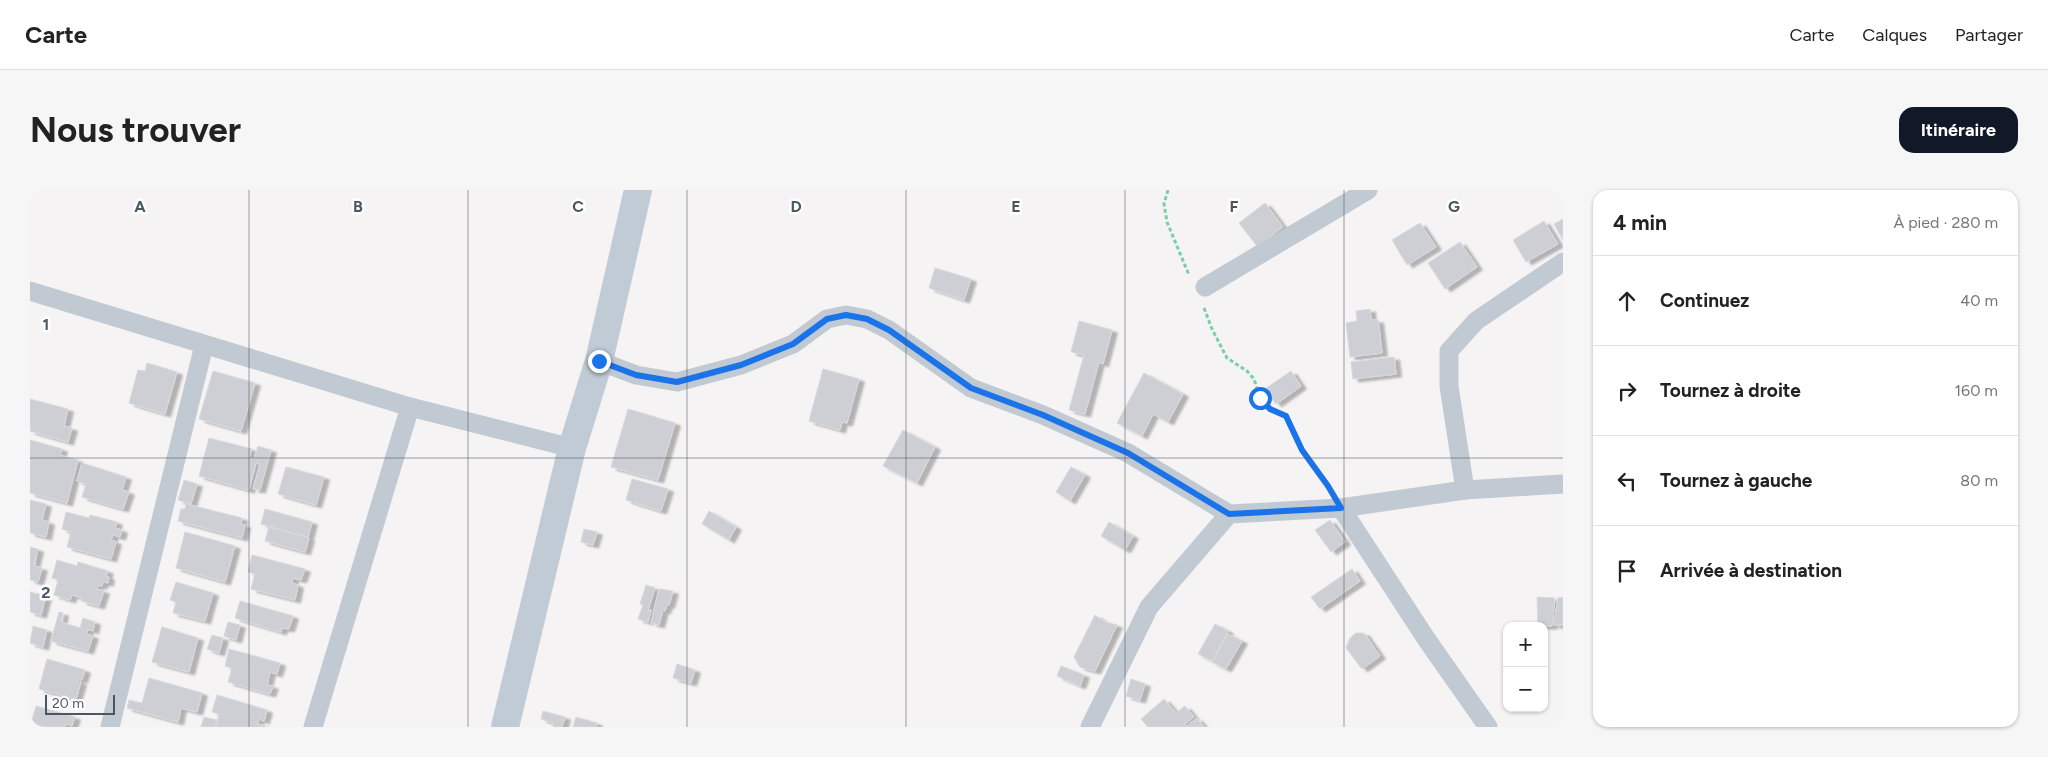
<!DOCTYPE html>
<html lang="fr">
<head>
<meta charset="utf-8">
<style>
  body { margin:0; font-family:Figtree,sans-serif; background:#f6f6f6; color:#222 }
  .controls { position:absolute; right:15px; bottom:15px; display:grid; overflow:hidden; border-radius:10px; box-shadow:0 1px 4px #0004 }
  .controls button { width:45px; height:45px; display:grid; place-items:center; padding:0; border:0; border-bottom:1px solid #e0e0e0; background:#fff; color:#222; font:25px sans-serif }
  .scale { position:absolute; left:15px; bottom:12px; width:70px; box-sizing:border-box; padding-left:5px; border:2px solid #4a5661; border-top:0; font-size:14px; line-height:18px; white-space:nowrap; color:#4a5661; -webkit-text-stroke:4px #fff; paint-order:stroke }
  .stop { position:absolute; width:15px; height:15px; margin:-11px; border:4px solid #1a73e8; border-radius:50%; background:#fff }
  .stop.end { background:#1a73e8; border-color:#fff; box-shadow:0 1px 5px #0008 }
  .list { margin:0; padding:0; list-style:none }
  h2 { display:flex; justify-content:space-between; align-items:center; height:65px; margin:0; padding:0 20px; font-size:21px }
  h2 small { font-size:16px; font-weight:400; color:#767676 }
  .list li { display:grid; grid-template-columns:32px 1fr auto; gap:15px; align-items:center; box-sizing:border-box; height:90px; padding:0 20px; border-top:1px solid #e0e0e0 }
  .list b { display:block; font-size:19px; white-space:nowrap }
  .list em { font-size:16px; font-style:normal; color:#767676 }
  .icon { flex:none; width:28px; height:28px; fill:none; stroke:currentColor; stroke-width:2; stroke-linecap:round; stroke-linejoin:round }
  .map { position:relative; flex:none; width:1533px; height:537px; overflow:hidden; border-radius:15px }
  header { display:flex; align-items:center; gap:30px; box-sizing:border-box; height:70px; padding:0 25px; background:#fff; border-bottom:1px solid #e0e0e0 }
  header strong { font-size:24px }
  nav { display:flex; gap:28px; margin-inline-start:auto; font-size:18px }
  .intro { display:flex; align-items:center; justify-content:space-between; box-sizing:border-box; height:120px; padding:0 30px }
  h1 { margin:0; font-size:35px }
  .button { padding:12px 22px; border-radius:15px; background:#111827; color:#fff; font-size:18px; font-weight:700 }
  main { display:flex; gap:30px; padding:0 30px }
  aside { flex:1; background:#fff; border-radius:15px; box-shadow:0 1px 4px #0004 }
  .map>svg:first-child { display:block }
</style>
</head>
<body>
<header>
<strong>Carte</strong>
<nav><a>Carte</a><a>Calques</a><a>Partager</a></nav>
</header>
<div class="intro"><h1>Nous trouver</h1><a class="button">Itinéraire</a></div>
<main>
<div class="map">
<svg width="1533" height="537" viewBox="0 0 1533 537">
  <defs>
    <filter id="shadow"><feDropShadow dx="5.5" dy="3" stdDeviation="1" flood-color="#0004"/></filter>
  </defs>
  <rect width="100%" height="100%" fill="#f5f3f3"/>
  <g fill="#cdcfd5" stroke="#d7d9de" filter="url(#shadow)">
    <polygon points="1235,13 1253,37 1227,56 1209,33"/>
    <polygon points="1533,29 1533,50 1524,34"/>
    <polygon points="1514,31 1528,54 1496,72 1483,50"/>
    <polygon points="1390,33 1406,57 1377,75 1362,50"/>
    <polygon points="1430,52 1447,77 1415,99 1398,73"/>
    <polygon points="905,78 941,89 934,110 899,98"/>
    <polygon points="1340,119 1341,130 1348,130 1352,163 1320,167 1316,133 1327,131 1326,121"/>
    <polygon points="1049,131 1082,140 1073,174 1069,172 1055,224 1039,220 1054,165 1041,162"/>
    <polygon points="1364,167 1366,184 1323,189 1321,172"/>
    <polygon points="117,173 147,182 135,224 99,213 108,180 115,181"/>
    <polygon points="793,179 829,189 817,233 812,232 810,240 779,231"/>
    <polygon points="183,181 225,193 211,241 169,229"/>
    <polygon points="1261,181 1271,196 1246,214 1235,199"/>
    <polygon points="1114,183 1153,204 1138,232 1123,224 1112,246 1087,233"/>
    <polygon points="0,209 38,219 34,236 42,238 38,252 0,241"/>
    <polygon points="598,219 645,233 628,290 581,277"/>
    <polygon points="873,240 905,257 887,293 853,276"/>
    <polygon points="179,248 222,259 219,268 224,269 228,256 241,260 230,300 223,299 230,274 226,273 219,300 169,286"/>
    <polygon points="0,250 32,259 30,265 48,270 37,313 0,303"/>
    <polygon points="52,273 96,287 92,300 99,302 93,319 52,307 56,294 47,291"/>
    <polygon points="256,277 294,287 286,315 248,304"/>
    <polygon points="1041,277 1055,285 1040,311 1026,302"/>
    <polygon points="602,289 638,299 631,321 596,310"/>
    <polygon points="154,290 167,294 161,314 148,310"/>
    <polygon points="0,310 16,314 12,330 19,332 16,347 0,343"/>
    <polygon points="156,314 212,328 211,334 215,335 212,348 148,331 151,319 155,319"/>
    <polygon points="235,319 282,332 278,347 231,334"/>
    <polygon points="679,321 706,337 699,350 672,334"/>
    <polygon points="36,322 59,328 60,325 87,332 85,338 92,340 90,347 83,345 81,350 86,352 81,369 37,357 41,342 32,339"/>
    <polygon points="1300,330 1315,352 1301,362 1285,340"/>
    <polygon points="1079,332 1103,346 1095,360 1071,346"/>
    <polygon points="239,337 279,348 275,362 235,351"/>
    <polygon points="554,339 567,342 563,355 551,352"/>
    <polygon points="155,342 205,356 195,392 146,378"/>
    <polygon points="0,357 8,359 4,376 12,378 8,392 0,390"/>
    <polygon points="222,365 275,379 271,390 263,388 262,393 268,395 265,410 221,399 225,384 218,382"/>
    <polygon points="27,370 47,376 48,372 78,381 76,386 79,387 78,393 73,392 72,396 68,395 67,399 74,401 69,416 51,411 52,408 42,405 40,410 24,405 28,390 22,388"/>
    <polygon points="1322,379 1330,391 1290,419 1281,407"/>
    <polygon points="146,392 183,403 175,431 143,423 146,412 140,410"/>
    <polygon points="616,395 625,398 618,420 621,420 618,432 608,429 613,415 610,414"/>
    <polygon points="629,399 643,401 639,415 637,415 635,421 633,420 629,435 621,433"/>
    <polygon points="0,402 16,406 11,425 0,422"/>
    <polygon points="1507,407 1525,408 1522,436 1508,436"/>
    <polygon points="1533,407 1533,435 1524,435 1528,408"/>
    <polygon points="210,411 263,426 259,439 252,438 251,442 205,428"/>
    <polygon points="29,422 33,423 31,432 50,438 53,428 65,432 63,441 58,439 57,444 63,446 58,461 21,451"/>
    <polygon points="1065,425 1075,432 1087,435 1065,481 1050,477 1044,467"/>
    <polygon points="198,432 210,435 206,450 194,446"/>
    <polygon points="1185,434 1198,441 1182,471 1168,464"/>
    <polygon points="3,436 17,440 13,457 0,453"/>
    <polygon points="132,437 168,448 159,482 122,472"/>
    <polygon points="1326,443 1334,443 1350,466 1332,479 1316,458 1320,448"/>
    <polygon points="1198,444 1212,451 1196,479 1182,472"/>
    <polygon points="182,445 193,448 189,463 177,459"/>
    <polygon points="199,459 250,473 247,484 240,482 237,495 243,496 240,504 198,492 202,478 195,476"/>
    <polygon points="17,469 55,480 52,490 48,489 47,491 51,492 46,509 9,499"/>
    <polygon points="647,474 665,480 661,493 643,488"/>
    <polygon points="1031,476 1054,485 1050,496 1027,486"/>
    <polygon points="119,488 172,503 167,522 151,518 148,532 97,518 99,510 112,513"/>
    <polygon points="1101,489 1115,494 1110,510 1096,506"/>
    <polygon points="187,505 237,520 234,531 229,529 227,534 233,535 232,537 186,537 189,524 182,522"/>
    <polygon points="1134,509 1146,523 1155,516 1164,527 1155,534 1157,536 1167,528 1174,537 1118,537 1111,529"/>
    <polygon points="6,516 45,527 42,536 36,534 35,537 0,537"/>
    <polygon points="513,521 535,527 532,537 523,537 524,533 511,529"/>
    <polygon points="174,527 187,530 185,537 171,537"/>
    <polygon points="546,527 567,533 566,537 543,537"/>
  </g>
  <g fill="none" stroke-linecap="round" stroke-linejoin="round">
    <g stroke="#7ad0a6" stroke-width="3" stroke-dasharray="4 2.5" stroke-linecap="butt">
      <polyline points="1138,0 1134,14 1137,32 1159,85"/>
      <polyline points="1174,118 1182,139 1197,168 1217,181 1224,189 1230,208 1240,219 1256,226 1272,260 1299,298"/>
    </g>
    <g stroke="#c1cad2" stroke-width="19">
      <polyline points="1175,97 1338,0"/>
      <polyline points="0,101 380,217 542,258"/>
      <polyline points="569,171 606,185 647,192 711,175 763,154 797,129 816,125 837,129 859,140 941,198 1013,225 1098,263 1199,324 1311,318 1435,300 1533,294"/>
      <polyline points="1435,300 1419,196 1419,161 1446,131 1533,72"/>
      <polyline points="1311,318 1397,450 1458,537"/>
      <polyline points="80,537 174,155"/>
      <polyline points="283,537 380,217"/>
      <polyline points="1060,537 1119,417 1199,324"/>
    </g>
    <polyline stroke="#c1cbd6" stroke-width="28" points="475,537 542,258 569,171 608,0"/>
  </g>
  <g fill="none" stroke-linecap="round" stroke-linejoin="round">
    <polyline stroke="#1a73e8" stroke-width="6" points="569,171 606,185 647,192 711,175 763,154 797,129 816,125 837,129 859,140 941,198 1013,225 1098,263 1199,324 1311,318 1298,296 1272,260 1256,226 1240,219 1230,208"/>
  </g>
  <path fill="none" stroke="#4a5661" stroke-width="1" stroke-opacity="0.55" d="M219 0V537M438 0V537M657 0V537M876 0V537M1095 0V537M1314 0V537M0 268H1533"/>
  <g font-size="16" text-anchor="middle" font-weight="bold" fill="#4a5661" stroke="#fff" stroke-width="5" stroke-linejoin="round" paint-order="stroke">
    <text x="110" y="22">A</text>
    <text x="328" y="22">B</text>
    <text x="548" y="22">C</text>
    <text x="766" y="22">D</text>
    <text x="986" y="22">E</text>
    <text x="1204" y="22">F</text>
    <text x="1424" y="22">G</text>
    <text x="16" y="140">1</text>
    <text x="16" y="408">2</text>
  </g>
</svg>
<div class="controls">
<button>+</button>
<button>−</button>
</div>
<div class="scale">20 m</div>
<div class="stop" style="left:1230px;top:208px"></div>
<div class="stop end" style="left:569px;top:171px"></div>
</div>
<aside>
<h2>4 min<small>À pied · 280 m</small></h2>
<ul class="list">
<li><svg class="icon" aria-label="ahead" viewBox="0 0 24 24"><path d="M12 20V5M6 11l6-6 6 6"/></svg><div><b>Continuez</b></div><em>40 m</em></li>
<li><svg class="icon" aria-label="right" viewBox="0 0 24 24"><path d="M7 20v-9h11M14 6l5 5-5 5"/></svg><div><b>Tournez à droite</b></div><em>160 m</em></li>
<li><svg class="icon" aria-label="left" viewBox="0 0 24 24"><path d="M17 20v-9H6M10 6l-5 5 5 5"/></svg><div><b>Tournez à gauche</b></div><em>80 m</em></li>
<li><svg class="icon" aria-label="arrive" viewBox="0 0 24 24"><path d="M6 21V4h12l-3 4 3 4H6"/></svg><div><b>Arrivée à destination</b></div></li>
</ul>
</aside>
</main>
</body>
</html>
